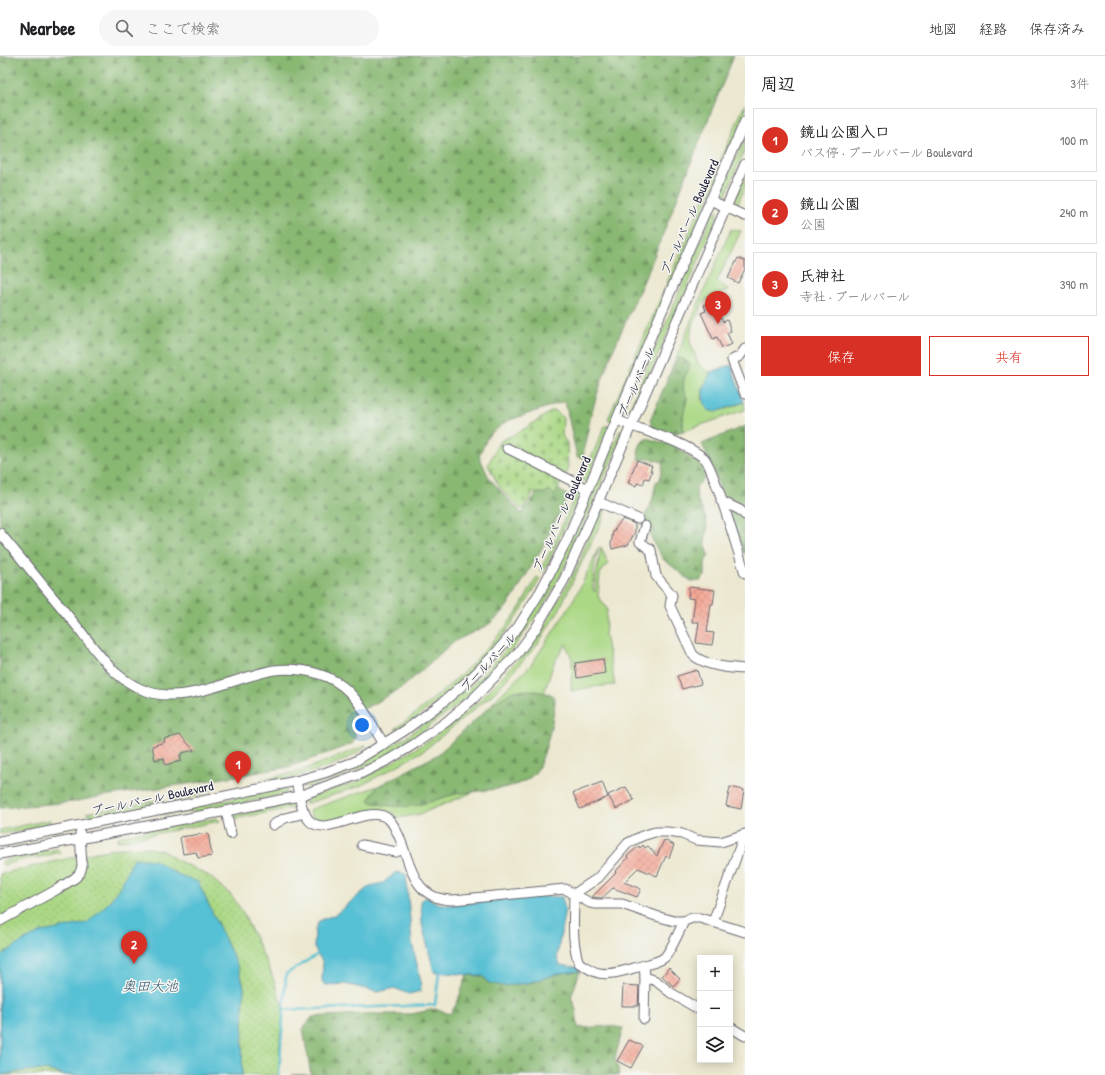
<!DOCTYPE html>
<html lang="ja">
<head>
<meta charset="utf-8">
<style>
  body { margin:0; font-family:"Patrick Hand","Klee One",sans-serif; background:#f6f6f6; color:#202124 }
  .controls { position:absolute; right:12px; bottom:12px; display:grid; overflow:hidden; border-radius:0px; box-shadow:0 2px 10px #0003 }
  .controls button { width:36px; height:36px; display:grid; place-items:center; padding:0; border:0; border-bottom:1px solid #e0e0e0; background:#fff; color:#202124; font:20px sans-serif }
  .you { position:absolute; left:362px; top:669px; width:14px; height:14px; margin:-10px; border:3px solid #fff; border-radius:50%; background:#1a73e8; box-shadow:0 0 0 6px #1a73e833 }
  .badge { display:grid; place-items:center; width:26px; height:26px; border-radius:50%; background:#d93025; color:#fff; font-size:13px; font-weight:700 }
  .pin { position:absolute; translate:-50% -33px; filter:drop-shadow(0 1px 2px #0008) }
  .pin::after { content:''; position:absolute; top:21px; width:14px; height:12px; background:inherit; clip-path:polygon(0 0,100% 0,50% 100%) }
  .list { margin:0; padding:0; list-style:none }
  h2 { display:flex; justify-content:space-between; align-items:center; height:52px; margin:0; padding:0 16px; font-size:17px }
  h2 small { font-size:13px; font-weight:400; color:#757577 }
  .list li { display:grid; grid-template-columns:26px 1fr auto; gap:12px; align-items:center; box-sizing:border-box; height:64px; margin:0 8px 8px; padding:0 8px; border:1px solid #e0e0e0; border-radius:0px }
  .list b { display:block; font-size:15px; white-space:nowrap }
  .list p { margin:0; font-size:13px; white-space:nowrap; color:#757577 }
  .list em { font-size:13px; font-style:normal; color:#757577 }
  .actions { display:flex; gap:8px; padding:12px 16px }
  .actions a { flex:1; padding:9px 0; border:1px solid #d93025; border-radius:0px; text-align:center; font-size:14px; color:#d93025 }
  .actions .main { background:#d93025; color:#fff }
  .icon { flex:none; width:22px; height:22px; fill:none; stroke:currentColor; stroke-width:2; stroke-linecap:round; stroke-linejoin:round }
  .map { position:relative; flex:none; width:745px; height:1019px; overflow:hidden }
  header { display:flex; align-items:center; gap:24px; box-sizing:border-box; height:56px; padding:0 20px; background:#fff; border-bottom:1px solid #e0e0e0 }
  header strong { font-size:19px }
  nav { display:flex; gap:22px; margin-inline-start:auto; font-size:14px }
  .search { width:280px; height:36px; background:#f6f6f6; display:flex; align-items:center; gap:10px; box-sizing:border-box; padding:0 14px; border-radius:22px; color:#757577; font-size:15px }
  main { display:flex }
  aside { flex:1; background:#fff }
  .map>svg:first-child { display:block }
</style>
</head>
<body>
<header>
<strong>Nearbee</strong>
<div class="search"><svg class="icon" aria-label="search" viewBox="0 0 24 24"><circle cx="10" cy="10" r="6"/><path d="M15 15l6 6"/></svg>ここで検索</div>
<nav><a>地図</a><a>経路</a><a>保存済み</a></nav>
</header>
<main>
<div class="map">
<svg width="745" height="1019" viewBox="0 0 745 1019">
  <defs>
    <pattern id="forest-firs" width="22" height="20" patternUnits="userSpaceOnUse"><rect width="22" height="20" fill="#88b872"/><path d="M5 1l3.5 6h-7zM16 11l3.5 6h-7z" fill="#6f955f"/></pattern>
    <pattern id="cemetery-stones" width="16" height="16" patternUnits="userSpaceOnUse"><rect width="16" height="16" fill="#abd885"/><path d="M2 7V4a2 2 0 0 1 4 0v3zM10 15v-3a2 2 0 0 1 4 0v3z" fill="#93b974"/></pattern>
    <pattern id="park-dots" width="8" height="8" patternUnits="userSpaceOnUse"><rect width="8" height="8" fill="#abd885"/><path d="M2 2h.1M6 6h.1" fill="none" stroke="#93b974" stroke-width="1.8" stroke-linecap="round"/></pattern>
    <pattern id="building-cross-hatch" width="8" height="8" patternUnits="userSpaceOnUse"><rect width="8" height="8" fill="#f4a795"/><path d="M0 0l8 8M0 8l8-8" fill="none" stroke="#d18f81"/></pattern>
  </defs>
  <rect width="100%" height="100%" fill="#f6f6f2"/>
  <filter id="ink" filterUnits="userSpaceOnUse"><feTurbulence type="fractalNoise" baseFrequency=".025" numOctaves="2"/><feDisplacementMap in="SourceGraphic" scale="8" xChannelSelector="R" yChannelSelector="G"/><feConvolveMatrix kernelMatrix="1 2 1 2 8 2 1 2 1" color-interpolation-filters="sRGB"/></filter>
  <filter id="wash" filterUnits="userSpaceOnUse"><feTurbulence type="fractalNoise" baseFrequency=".012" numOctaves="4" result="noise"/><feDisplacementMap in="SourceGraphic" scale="16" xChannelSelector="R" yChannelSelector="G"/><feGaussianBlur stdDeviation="0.9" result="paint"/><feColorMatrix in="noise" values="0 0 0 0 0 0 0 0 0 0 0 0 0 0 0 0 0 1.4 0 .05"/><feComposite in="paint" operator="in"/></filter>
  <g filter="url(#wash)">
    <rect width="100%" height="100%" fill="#ece8d0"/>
    <g fill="#abd885" stroke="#667d60" fill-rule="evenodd">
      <polygon points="745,48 745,59 612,365 608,363"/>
      <polygon points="745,82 745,93 725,141 722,142 720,140 721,137"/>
      <polygon points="745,121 745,131 736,152 733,148"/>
      <polygon points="717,154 718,156 714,169 632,359 628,360 627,358 714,155"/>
      <polygon points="731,173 741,175 717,225 729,234 707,243 702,249 692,270 690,286 699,309 706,315 711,316 703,333 702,343 726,353 744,346 745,354 683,375 683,360 687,343 683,333 684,321 689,313 676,303 693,260"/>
      <polygon points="605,370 609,370 586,426 581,424"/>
      <polygon points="622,374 624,376 557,527 542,552 516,588 494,615 459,648 392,697 364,711 336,723 306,732 305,730 308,726 334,718 369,703 406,681 450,648 475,626 505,595 526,566 552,525 620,375"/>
      <polygon points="577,435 580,438 544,516 540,514 552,492"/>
      <polygon points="602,454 605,455 604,460 559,554 537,589 493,638 423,695 386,716 360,730 305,748 308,742 359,725 384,711 430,684 480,644 529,592 545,569 579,507 593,470"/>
      <path d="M599 491C594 505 593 518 593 534L595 536 596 519 601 491 608 507 600 518 598 540 607 553 605 579 615 629 592 631 571 635 572 603 566 588 554 607 544 637C520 632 510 634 491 651L494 645 531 609 566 556 580 532ZM603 603 604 610 576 613 575 607Z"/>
      <path d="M537 521 540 523C516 568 484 605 446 639 432 650 417 661 402 672L395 673C441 639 483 602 517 556 524 545 530 533 537 521Z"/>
      <path d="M367 689C353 704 316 715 296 721 284 724 273 724 261 724L301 715Z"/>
      <polygon points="378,730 373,737 430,745 453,738 476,735 420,758 398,762 393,757 383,754 367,756 324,766 312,761 309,754"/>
      <polygon points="213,733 193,741 173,745 172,741"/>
      <path d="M283 733 287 735 286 737C254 745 222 752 190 756 180 757 169 759 159 758Z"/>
      <polygon points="160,744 161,748 94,760 89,760 86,757"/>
      <polygon points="291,747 297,751 233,763 236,759"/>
      <polygon points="217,762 220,765 119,785 117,784 117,782 124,779"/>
      <polygon points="50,764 50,768 22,775 0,778 0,774"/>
      <polygon points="57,793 60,796 46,800 25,803 3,809 2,806 15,801"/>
    </g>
    <g fill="url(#forest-firs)" stroke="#556d56">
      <path d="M0 0H734C705 69 679 139 651 208 624 271 591 333 583 402L577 401 565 345 507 365 488 380 479 400 489 422 522 458 537 437H545L550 433 554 439 558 433 568 440 542 492 513 542 502 557 488 569 453 586 403 631 353 659 351 666 356 681 352 688 289 711 193 727 103 740 73 746 0 752Z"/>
      <path d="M680 302 683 303 690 308 689 313 684 322 683 333 687 342 683 360V375C669 379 666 380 653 372L650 364 676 303Z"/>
      <polygon points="745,370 745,499 711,408 702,388"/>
      <path d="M646 382 675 390 705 412 704 423 696 431 697 443 706 463 707 473 705 486 709 499 705 506V520L700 525H691L663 503 656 491 642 462C653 452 653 439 656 426L660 424 663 406 651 403 639 404C637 395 639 388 646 382Z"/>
      <path d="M530 634 551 638 555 643C555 658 544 708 534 718 517 736 476 733 452 739 439 742 425 749 411 750 396 751 383 750 369 745L373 737 378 730 437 699 494 647 513 635Z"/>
      <polygon points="580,915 571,941 576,954 578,972 608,970 623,972 615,1002 620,1019 292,1019 311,1019 303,973 312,961 361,958 412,958 435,953 450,958 457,947 467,919 483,920 490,927 527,927 561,917"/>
    </g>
    <polygon fill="url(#cemetery-stones)" stroke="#667d60" points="552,355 556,355 563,362 562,380 567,387 568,415 554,440 550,434 545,437 533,437 524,453 520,453 499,430 488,409 499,386 524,373"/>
    <polygon fill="url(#park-dots)" stroke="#667d60" points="144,791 163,795 177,804 209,820 232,840 243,857 271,916 284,954 280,983 279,1019 0,1019 0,818 96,796 120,792"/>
    <g fill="#57c0d4" stroke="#3c7188">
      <path d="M731 309 744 346 716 356 708 354C699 337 703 332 711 316Z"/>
      <path d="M134 802 154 804 177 818 198 826 238 911 244 930 242 1019H64C42 1010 22 1016 0 1019V900L23 885 42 876 87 867 109 846 121 829Z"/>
      <polygon points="396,816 406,818 412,887 420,921 421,935 409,938 394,932 378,936 345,928 325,929 322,925 323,907 314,892 315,874 319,865 336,858 370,830 383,827"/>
      <polygon points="538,840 562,841 565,853 557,901 560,909 581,912 580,915 561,917 527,927 504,930 489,927 483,920 434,916 422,868 421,844 426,841 437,847 448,849"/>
    </g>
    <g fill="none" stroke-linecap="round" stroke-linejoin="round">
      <g stroke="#57c0d4" stroke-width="2.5">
        <polyline points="284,954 435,949 439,917"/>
        <polyline points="279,1019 286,918 318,898"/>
      </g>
    </g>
    <g id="blocks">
      <g fill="url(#building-cross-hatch)">
        <polygon points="738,202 745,205 745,213 738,227 728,222"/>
        <polygon points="712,245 714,249 716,249 720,260 718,264 721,262 723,266 727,264 731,275 727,277 732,288 722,292 717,281 713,283 701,257 706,255 704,249"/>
        <polygon points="637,404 652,410 650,415 652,415 649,423 645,422 643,429 637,427 636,430 628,427"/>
        <polygon points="623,463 635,468 635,476 628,489 612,493 611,488 613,476 617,470"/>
        <polygon points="689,531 715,534 713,548 711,548 707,576 714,577 712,589 696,587 699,566 692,566 695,543 688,542"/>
        <polygon points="603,603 605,617 577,622 575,607"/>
        <polygon points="697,614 701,628 682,633 677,620"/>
        <polygon points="180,679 194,694 182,697 182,699 180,699 181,705 165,709 164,702 155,704 152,690 165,686 164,683"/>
        <polygon points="602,726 608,741 580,753 573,737"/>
        <polygon points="626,731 634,744 616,753 608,739"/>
        <polygon points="730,731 744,734 741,753 726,750"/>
        <polygon points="208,777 212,800 198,802 196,796 183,798 180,781"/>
        <polygon points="664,784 674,789 669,802 666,800 657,820 638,812 624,826 641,833 637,841 613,832 602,842 592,841 616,817 615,816 628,802 627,800 639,790 640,792 643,789 645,792 648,790 657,800"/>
        <polygon points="669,912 680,923 673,930 662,920"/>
        <polygon points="623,929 639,930 638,950 622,950"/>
        <polygon points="629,984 643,990 631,1012 617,1005"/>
      </g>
    </g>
  </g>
  <g filter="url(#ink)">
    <use href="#blocks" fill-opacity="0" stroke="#69676f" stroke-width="1"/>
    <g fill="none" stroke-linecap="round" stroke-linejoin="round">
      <defs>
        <g id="minor">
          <polyline points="710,144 745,160"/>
          <polyline points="745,293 740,300 732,304 745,338"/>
          <path d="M617 364C645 376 679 383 704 402 713 409 739 500 745 517"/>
          <polyline points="507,392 588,433"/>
          <polyline points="721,445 740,454 745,459"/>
          <polyline points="599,446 638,463"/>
          <path d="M645 470 640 486 651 494 656 520 672 539 670 550 693 599C706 610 728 612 745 613"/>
          <path d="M0 477C25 507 50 538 75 568 88 584 101 603 116 617 131 630 151 640 171 639 204 639 242 620 274 614 301 611 332 617 351 638 365 653 373 671 384 688"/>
          <path d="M296 725C299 737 300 753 308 763 324 785 368 746 388 763 393 766 395 773 398 778 411 807 412 844 453 844L565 833 590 847 596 848H622L656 860 674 865H684"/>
          <polyline points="226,755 231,778"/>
          <polyline points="273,769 285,762 305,757"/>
          <path d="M745 778 721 786 696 784 682 778 667 776H655L642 780 628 787 598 822 574 838C574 861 571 886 579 907 585 910 592 916 599 917 613 920 632 912 645 909 651 907 660 906 665 901 672 892 679 876 684 865L692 862H700L745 876"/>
          <polyline points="0,785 193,747 296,725 324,717 354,706 404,675 442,647 471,622 494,599 518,571 540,536 567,484 652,278 745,65"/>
          <polyline points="362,789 396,796 403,793"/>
          <polyline points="0,798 226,755 299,740 360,718 390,703 416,687 446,666 473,643 517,598 536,572 564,524 745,108"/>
          <polyline points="0,865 56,834 75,822 80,817 82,810 80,777"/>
          <polyline points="713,866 744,779"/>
          <polyline points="644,909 645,921 656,925 671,937 700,954"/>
          <polyline points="644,963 645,921"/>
          <polyline points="730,971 745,980"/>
        </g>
      </defs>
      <use href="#minor" stroke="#69676f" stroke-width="11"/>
      <use href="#minor" stroke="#fff" stroke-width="9"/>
    </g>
  </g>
  <g text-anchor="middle" stroke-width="3" stroke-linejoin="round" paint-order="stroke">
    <g font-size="13" fill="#22223b" stroke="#f6f6f2">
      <text transform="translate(689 161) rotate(-66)" y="5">ブールバール Boulevard</text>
      <text transform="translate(636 326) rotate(-67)" y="5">ブールバール</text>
      <text transform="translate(561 458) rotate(-66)" y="5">ブールバール Boulevard</text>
      <text transform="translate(488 606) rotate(-47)" y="5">ブールバール</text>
      <text transform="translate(152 742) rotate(-12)" y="5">ブールバール Boulevard</text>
    </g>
    <g font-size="14" font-style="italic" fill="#355971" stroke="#f6f6f2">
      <text x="150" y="935">奥田大池</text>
    </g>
  </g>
</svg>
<div class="controls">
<button>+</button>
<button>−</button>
<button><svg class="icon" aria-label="layers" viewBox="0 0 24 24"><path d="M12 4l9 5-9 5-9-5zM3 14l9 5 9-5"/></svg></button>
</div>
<div class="you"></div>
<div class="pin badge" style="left:238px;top:728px">1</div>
<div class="pin badge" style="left:134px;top:908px">2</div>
<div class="pin badge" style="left:718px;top:268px">3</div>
</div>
<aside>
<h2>周辺<small>3件</small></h2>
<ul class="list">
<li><span class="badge">1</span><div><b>鏡山公園入口</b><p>バス停 · ブールバール Boulevard</p></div><em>100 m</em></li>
<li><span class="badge">2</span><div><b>鏡山公園</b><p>公園</p></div><em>240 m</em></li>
<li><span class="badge">3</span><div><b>氏神社</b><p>寺社 · ブールバール</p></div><em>390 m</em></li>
</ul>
<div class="actions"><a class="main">保存</a><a>共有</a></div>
</aside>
</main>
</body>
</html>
